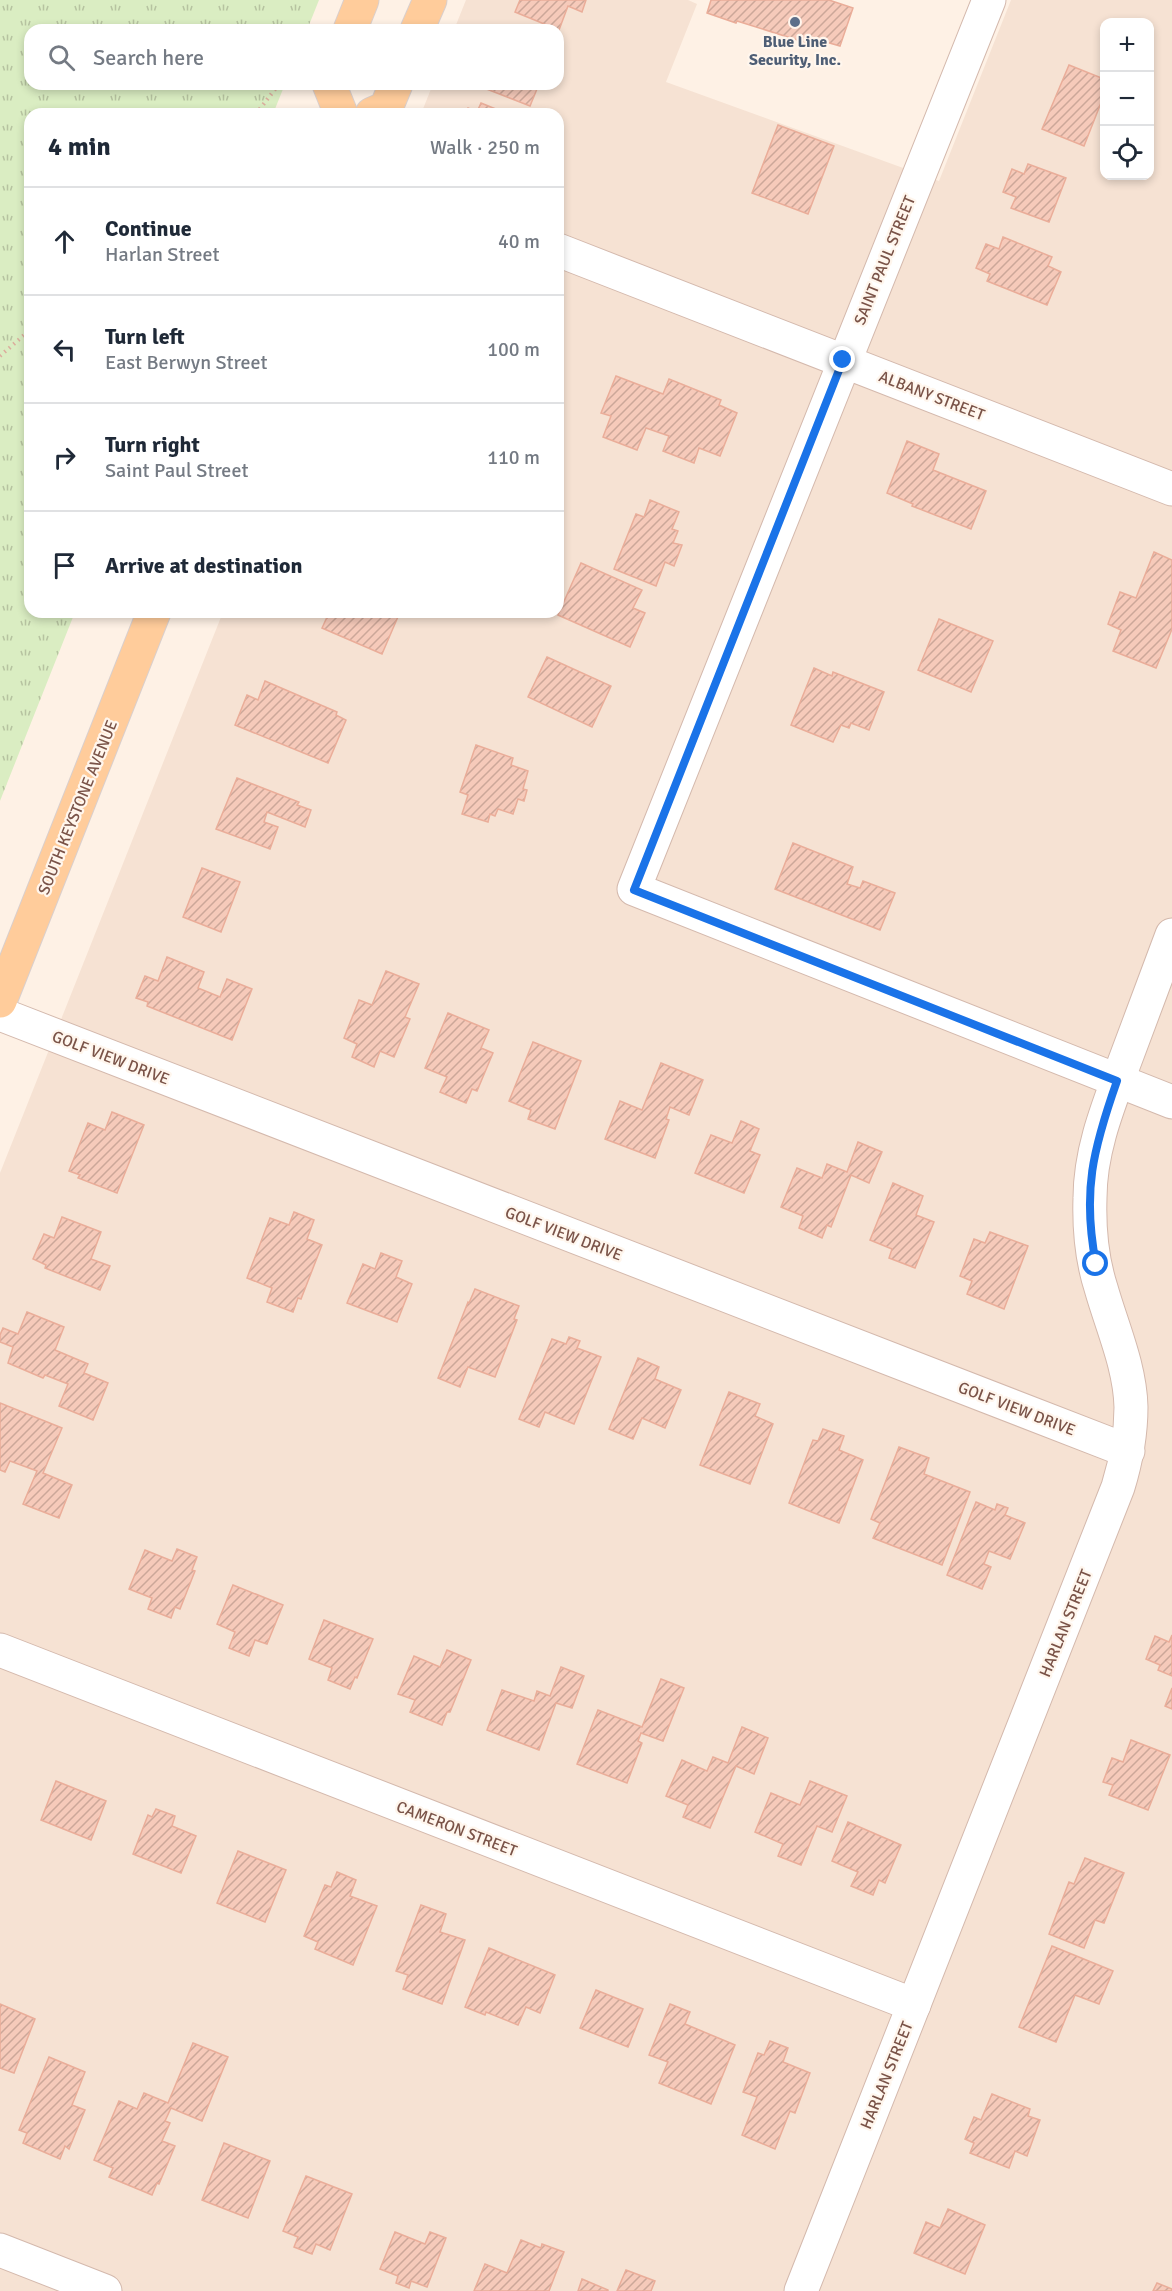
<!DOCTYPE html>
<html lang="en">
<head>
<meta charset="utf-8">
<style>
  body { margin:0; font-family:Signika,sans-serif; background:#f6f6f7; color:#1f2937 }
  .controls { position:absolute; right:18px; top:18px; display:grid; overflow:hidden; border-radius:12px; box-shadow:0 3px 9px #0003 }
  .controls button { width:54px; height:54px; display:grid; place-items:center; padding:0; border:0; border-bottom:2px solid #e0e1e3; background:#fff; color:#1f2937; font:30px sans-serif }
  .stop { position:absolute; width:18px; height:18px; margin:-14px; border:4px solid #1a73e8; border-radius:50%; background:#fff }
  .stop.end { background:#1a73e8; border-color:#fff; box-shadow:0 2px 6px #0008 }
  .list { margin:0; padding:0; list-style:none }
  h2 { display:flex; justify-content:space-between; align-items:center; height:78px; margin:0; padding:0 24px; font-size:26px }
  h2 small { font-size:20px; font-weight:400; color:#747a83 }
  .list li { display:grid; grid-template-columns:39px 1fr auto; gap:18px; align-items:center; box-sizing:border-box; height:108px; padding:0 24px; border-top:2px solid #e0e1e3 }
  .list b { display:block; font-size:22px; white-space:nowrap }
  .list p { margin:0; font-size:20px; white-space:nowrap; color:#747a83 }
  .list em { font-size:20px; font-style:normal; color:#747a83 }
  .icon { flex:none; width:33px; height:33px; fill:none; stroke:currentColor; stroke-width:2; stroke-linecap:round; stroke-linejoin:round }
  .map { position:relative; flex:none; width:1172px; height:2291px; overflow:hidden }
  .search { position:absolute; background:#fff; box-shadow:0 3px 9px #0003; left:24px; top:24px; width:540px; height:66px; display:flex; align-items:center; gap:15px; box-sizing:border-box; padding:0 21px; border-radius:18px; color:#747a83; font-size:22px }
  .panel { position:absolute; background:#fff; box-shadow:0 3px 9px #0003; left:24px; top:108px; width:540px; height:510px; border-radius:18px }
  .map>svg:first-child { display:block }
</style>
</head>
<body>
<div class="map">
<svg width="1172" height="2291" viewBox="0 0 1172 2291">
  <defs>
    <pattern id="grass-tufts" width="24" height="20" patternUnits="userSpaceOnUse" patternTransform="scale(1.5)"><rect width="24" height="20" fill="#daedc2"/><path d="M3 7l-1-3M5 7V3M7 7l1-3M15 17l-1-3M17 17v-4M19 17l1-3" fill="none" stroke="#b6c3a0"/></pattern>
    <pattern id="building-hatch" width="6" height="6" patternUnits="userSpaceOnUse" patternTransform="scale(1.5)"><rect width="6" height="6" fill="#f6caba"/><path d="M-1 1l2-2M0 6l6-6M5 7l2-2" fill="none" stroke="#cca799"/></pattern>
  </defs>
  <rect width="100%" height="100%" fill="#fef1e5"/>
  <path fill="#f6e2d3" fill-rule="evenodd" d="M466 0H688L697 4 666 82 939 181 1011 0H1172V2291H0V1173L223 612H558V114H421L433 84H558V30H454ZM1104 22H1150V176H1104Z"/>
  <polygon fill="url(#grass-tufts)" points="0,0 319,0 307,30 30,30 30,84 285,84 273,114 30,114 30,612 75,612 0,801"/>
  <g fill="url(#building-hatch)" stroke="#eaad99" stroke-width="1.5">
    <polygon points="520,0 586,0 582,12 568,6 559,30 515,12"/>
    <polygon points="711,0 829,0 853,8 840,46 812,38 810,44 737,21 736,23 707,13"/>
    <polygon points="1069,65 1104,79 1104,95 1084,146 1042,129"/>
    <polygon points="485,84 539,84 530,106 484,88"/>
    <polygon points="481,103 508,114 465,114 468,108 477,112"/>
    <polygon points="778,125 834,146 808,214 752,193"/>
    <polygon points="1028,164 1066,178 1049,222 1011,208 1016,197 1003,192 1012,169 1024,174"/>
    <polygon points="1003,237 1052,257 1048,266 1061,272 1047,305 987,281 990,274 976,268 986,244 999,249"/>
    <polygon points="616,376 663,394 669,379 721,400 719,405 737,413 720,456 699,448 694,463 663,451 669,436 646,428 637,450 603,437 611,416 601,413"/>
    <polygon points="907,441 939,454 933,470 986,491 971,529 912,506 913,504 887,493"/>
    <polygon points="650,500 679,512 672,529 678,531 673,543 682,545 674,566 665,562 656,586 614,569 636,514 644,517"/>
    <polygon points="1154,552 1172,560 1172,629 1156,668 1113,651 1121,630 1108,624 1120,592 1136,598"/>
    <polygon points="581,563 642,590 633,608 645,613 630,647 558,615"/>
    <polygon points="319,612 400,612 382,654 322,628 328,615"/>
    <polygon points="939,619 993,641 971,692 918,670"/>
    <polygon points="547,657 611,686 592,727 528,697"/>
    <polygon points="814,668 832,676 833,672 884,692 869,730 851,723 849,728 841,725 833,742 791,725"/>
    <polygon points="265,681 337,712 336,715 346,720 328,763 235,725 247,695 258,700"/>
    <polygon points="476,745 513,758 511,765 528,771 523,789 527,790 524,801 518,799 513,814 498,809 495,816 490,814 488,822 462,814 468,795 460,792"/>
    <polygon points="237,778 299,802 297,805 311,810 305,827 267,812 264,822 278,827 270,849 216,829"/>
    <polygon points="793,843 853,867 847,884 860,888 863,881 895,893 880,930 775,889"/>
    <polygon points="202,868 240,882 221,932 183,917"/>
    <polygon points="167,957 204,972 198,988 220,997 227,979 252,989 232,1040 147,1006 148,1002 136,998 145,976 158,981"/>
    <polygon points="386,971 419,984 405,1017 410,1019 394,1057 380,1051 374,1067 352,1057 357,1044 344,1038 359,1000 372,1005"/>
    <polygon points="448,1013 489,1030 481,1048 493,1053 477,1091 472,1089 466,1103 440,1092 447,1077 425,1068"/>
    <polygon points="533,1042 581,1061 555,1129 528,1119 531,1110 509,1101"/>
    <polygon points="661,1063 703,1080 689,1115 670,1107 666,1119 669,1120 655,1158 605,1139 620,1101 642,1110"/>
    <polygon points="112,1112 144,1125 117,1193 78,1178 80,1175 69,1171 88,1123 105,1130"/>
    <polygon points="741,1121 759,1129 750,1151 760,1155 744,1193 695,1173 711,1135 732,1143"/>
    <polygon points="858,1142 882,1152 869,1183 851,1175 831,1227 827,1225 822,1238 799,1228 803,1216 781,1207 797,1168 822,1178 827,1164 847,1172"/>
    <polygon points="893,1183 923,1196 916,1215 934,1222 915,1268 889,1258 892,1249 870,1240"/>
    <polygon points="294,1212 314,1220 307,1239 322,1245 301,1299 298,1298 293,1312 267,1302 272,1288 247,1278 270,1218 289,1225"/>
    <polygon points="62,1217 101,1232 91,1259 110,1266 100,1290 45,1268 46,1265 33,1259 44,1234 54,1238"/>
    <polygon points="990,1232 1028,1246 1004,1309 967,1294 972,1281 960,1276 974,1239 985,1243"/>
    <polygon points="381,1253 402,1261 396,1277 412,1284 397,1322 347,1303 363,1264 375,1269"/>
    <polygon points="475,1289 519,1306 514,1319 517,1320 495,1377 468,1367 460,1387 438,1378 468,1302 469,1303"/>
    <polygon points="27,1312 64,1327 55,1350 88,1364 84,1373 108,1383 93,1420 59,1406 68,1384 45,1375 43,1378 8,1363 13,1347 0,1342 0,1335 3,1328 18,1334"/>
    <polygon points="569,1337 580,1341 577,1348 601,1357 574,1424 545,1412 539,1427 519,1419 552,1339 566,1344"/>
    <polygon points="638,1358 659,1367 655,1379 681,1390 665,1428 642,1418 633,1439 609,1429"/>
    <polygon points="729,1392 760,1404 755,1416 773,1424 750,1484 700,1465"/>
    <polygon points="0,1403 62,1428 43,1473 72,1485 59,1518 23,1504 37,1471 10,1461 5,1472 0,1470"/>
    <polygon points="823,1429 844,1436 839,1450 863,1460 839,1523 789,1503 813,1440 818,1441"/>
    <polygon points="899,1447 929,1458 924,1474 970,1492 942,1565 873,1538 880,1523 871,1519"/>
    <polygon points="976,1502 995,1510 997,1504 1008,1508 1005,1515 1025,1523 1010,1559 989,1551 984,1564 991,1567 982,1589 947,1575"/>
    <polygon points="177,1549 197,1557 192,1570 195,1571 180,1609 175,1607 171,1618 148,1609 152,1598 129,1589 145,1550 172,1561"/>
    <polygon points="233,1585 283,1605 267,1644 255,1640 249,1656 229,1648 235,1632 217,1624"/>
    <polygon points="324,1620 373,1639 357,1678 355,1677 350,1689 328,1680 332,1668 309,1659"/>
    <polygon points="1172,1635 1172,1676 1158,1670 1160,1665 1146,1659 1155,1636 1169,1642"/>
    <polygon points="447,1650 471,1660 450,1712 447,1712 442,1725 410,1712 415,1700 398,1694 414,1656 440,1667"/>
    <polygon points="561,1667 584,1676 572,1708 556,1703 539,1750 487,1730 502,1690 534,1701 537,1691 550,1696"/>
    <polygon points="661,1679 684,1688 663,1741 641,1733 638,1741 642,1743 627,1783 577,1764 598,1710 642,1727"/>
    <polygon points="1172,1688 1172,1709 1165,1706"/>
    <polygon points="742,1727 768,1738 754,1774 736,1766 710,1828 683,1817 688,1805 666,1796 682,1760 707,1771 713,1757 728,1763"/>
    <polygon points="1131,1740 1170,1755 1148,1810 1109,1795 1113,1785 1103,1782 1112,1758 1123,1762"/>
    <polygon points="56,1781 106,1801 91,1840 41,1820"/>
    <polygon points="810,1781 847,1796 832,1832 817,1826 801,1865 778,1856 783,1844 755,1832 771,1793 800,1805"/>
    <polygon points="156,1809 175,1816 172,1826 196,1836 181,1873 133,1854 148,1815 152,1817"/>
    <polygon points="848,1822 901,1845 885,1883 879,1880 873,1895 851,1886 858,1872 832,1861"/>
    <polygon points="238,1851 286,1870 265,1922 217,1903"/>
    <polygon points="1085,1858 1124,1873 1104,1923 1095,1920 1084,1948 1049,1934 1069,1882 1074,1884"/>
    <polygon points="337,1872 356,1880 350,1896 377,1906 353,1965 315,1949 318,1942 304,1936 325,1885 331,1887"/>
    <polygon points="421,1905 446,1914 440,1932 465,1940 442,2004 403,1989 408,1975 396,1971"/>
    <polygon points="1052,1946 1113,1971 1099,2004 1075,1995 1056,2042 1019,2027"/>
    <polygon points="489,1948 555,1975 540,2013 526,2007 518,2025 486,2012 485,2015 465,2007"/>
    <polygon points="596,1990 643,2009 628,2047 580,2028"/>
    <polygon points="0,2004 35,2019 14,2073 0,2068"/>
    <polygon points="670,2004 690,2012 685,2024 735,2045 711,2104 659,2083 668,2062 649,2055"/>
    <polygon points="770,2041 788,2048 783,2062 810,2073 795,2113 790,2111 775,2149 742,2135 757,2097 743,2092 758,2053 764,2055"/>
    <polygon points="193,2043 228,2057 202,2121 171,2108 165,2121 170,2123 162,2141 175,2146 159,2184 157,2183 152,2195 109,2177 113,2168 94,2160 119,2101 137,2109 144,2093 168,2103"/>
    <polygon points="49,2057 85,2072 72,2105 85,2110 69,2149 65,2146 60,2159 23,2143 27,2133 19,2130"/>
    <polygon points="992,2094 1030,2109 1028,2116 1040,2120 1027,2156 1015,2151 1009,2168 970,2153 974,2143 965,2139 974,2117 981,2120"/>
    <polygon points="224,2143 270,2161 248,2218 202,2200"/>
    <polygon points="306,2176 352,2194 330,2250 316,2244 312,2254 294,2247 298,2237 283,2231"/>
    <polygon points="948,2209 985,2225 965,2274 914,2253 926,2222 940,2228"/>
    <polygon points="395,2232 425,2244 430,2232 446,2238 427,2287 411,2281 409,2288 396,2283 398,2276 380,2269"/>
    <polygon points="521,2240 541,2248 542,2244 564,2252 549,2291 474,2291 485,2264 507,2273"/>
    <polygon points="626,2270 655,2281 651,2291 617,2291"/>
    <polygon points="582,2279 608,2290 608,2291 578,2291"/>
    <polygon points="1157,2283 1172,2289 1172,2291 1153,2291"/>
  </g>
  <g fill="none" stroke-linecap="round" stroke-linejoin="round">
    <defs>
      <g id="minor">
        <polyline points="989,0 634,889 1172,1102"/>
        <polyline points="558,250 1172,489"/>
        <polyline points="0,1014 1128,1451"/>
        <polyline points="0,1650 914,2005"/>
        <polyline points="0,2250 105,2291"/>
        <path d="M801 2291 1118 1487C1126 1461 1131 1434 1131 1407 1130 1366 1112 1327 1101 1288 1092 1260 1089 1228 1090 1198 1090 1149 1109 1104 1126 1058 1141 1017 1157 976 1172 935"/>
      </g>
      <g id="major">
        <polyline points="350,30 362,0"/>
        <polyline points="417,30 430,0"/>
        <polyline points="329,84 341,114"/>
        <polyline points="372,114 386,108 396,84"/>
        <polyline points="0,1001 154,612"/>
      </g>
    </defs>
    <use href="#minor" stroke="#d4b9ad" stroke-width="35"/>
    <use href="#major" stroke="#dacfcc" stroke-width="35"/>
    <g stroke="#dbad9d" stroke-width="4" stroke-dasharray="1.5 4.5" stroke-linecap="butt">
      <polyline points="256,114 279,84"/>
      <polyline points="0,356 30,330"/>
    </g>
    <use href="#minor" stroke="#fff" stroke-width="33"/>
    <use href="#major" stroke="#ffcc9b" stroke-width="33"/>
  </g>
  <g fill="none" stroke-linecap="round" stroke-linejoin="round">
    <path stroke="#1a73e8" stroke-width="8" d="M843 360 634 890 1117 1081C1093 1149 1082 1192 1096 1264"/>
  </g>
  <circle fill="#5c6f8a" stroke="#fff6ed" stroke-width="2" cx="795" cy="22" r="6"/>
  <g text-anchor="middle" stroke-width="4.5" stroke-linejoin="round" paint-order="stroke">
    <g font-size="16" font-weight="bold" fill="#4e5e75" stroke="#fff6ed">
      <text x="795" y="47">Blue Line<tspan x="795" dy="18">Security, Inc.</tspan></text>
    </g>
    <g font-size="16" fill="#7a5348" stroke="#fff6ed">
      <text transform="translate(884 260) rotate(-68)" y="6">SAINT PAUL STREET</text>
      <text transform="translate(932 395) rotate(21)" y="6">ALBANY STREET</text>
      <text transform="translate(77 807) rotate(-68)" y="6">SOUTH KEYSTONE AVENUE</text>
      <text transform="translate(111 1057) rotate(21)" y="6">GOLF VIEW DRIVE</text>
      <text transform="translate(564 1233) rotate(21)" y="6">GOLF VIEW DRIVE</text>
      <text transform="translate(1017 1408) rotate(21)" y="6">GOLF VIEW DRIVE</text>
      <text transform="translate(1065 1623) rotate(-68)" y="6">HARLAN STREET</text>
      <text transform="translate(457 1828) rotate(21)" y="6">CAMERON STREET</text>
      <text transform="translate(886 2075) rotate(-68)" y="6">HARLAN STREET</text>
    </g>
  </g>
</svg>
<div class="controls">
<button>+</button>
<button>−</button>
<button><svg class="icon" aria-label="locate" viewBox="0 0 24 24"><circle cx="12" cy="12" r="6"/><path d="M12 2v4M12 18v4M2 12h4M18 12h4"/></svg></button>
</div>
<div class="stop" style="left:1096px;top:1264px"></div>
<div class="stop end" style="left:843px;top:360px"></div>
<div class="search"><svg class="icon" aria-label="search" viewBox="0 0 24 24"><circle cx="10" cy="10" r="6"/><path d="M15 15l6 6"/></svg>Search here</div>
<section class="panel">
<h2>4 min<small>Walk · 250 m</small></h2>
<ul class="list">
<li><svg class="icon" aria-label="ahead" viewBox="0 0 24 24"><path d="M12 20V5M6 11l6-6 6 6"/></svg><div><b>Continue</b><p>Harlan Street</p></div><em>40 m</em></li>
<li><svg class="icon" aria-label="left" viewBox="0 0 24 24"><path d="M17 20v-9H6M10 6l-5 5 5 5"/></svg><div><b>Turn left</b><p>East Berwyn Street</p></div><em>100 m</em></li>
<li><svg class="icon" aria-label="right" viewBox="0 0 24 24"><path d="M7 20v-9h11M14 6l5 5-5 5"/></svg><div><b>Turn right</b><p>Saint Paul Street</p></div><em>110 m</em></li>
<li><svg class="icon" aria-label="arrive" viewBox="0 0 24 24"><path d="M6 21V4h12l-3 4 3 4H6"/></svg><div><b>Arrive at destination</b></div></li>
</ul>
</section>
</div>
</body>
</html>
